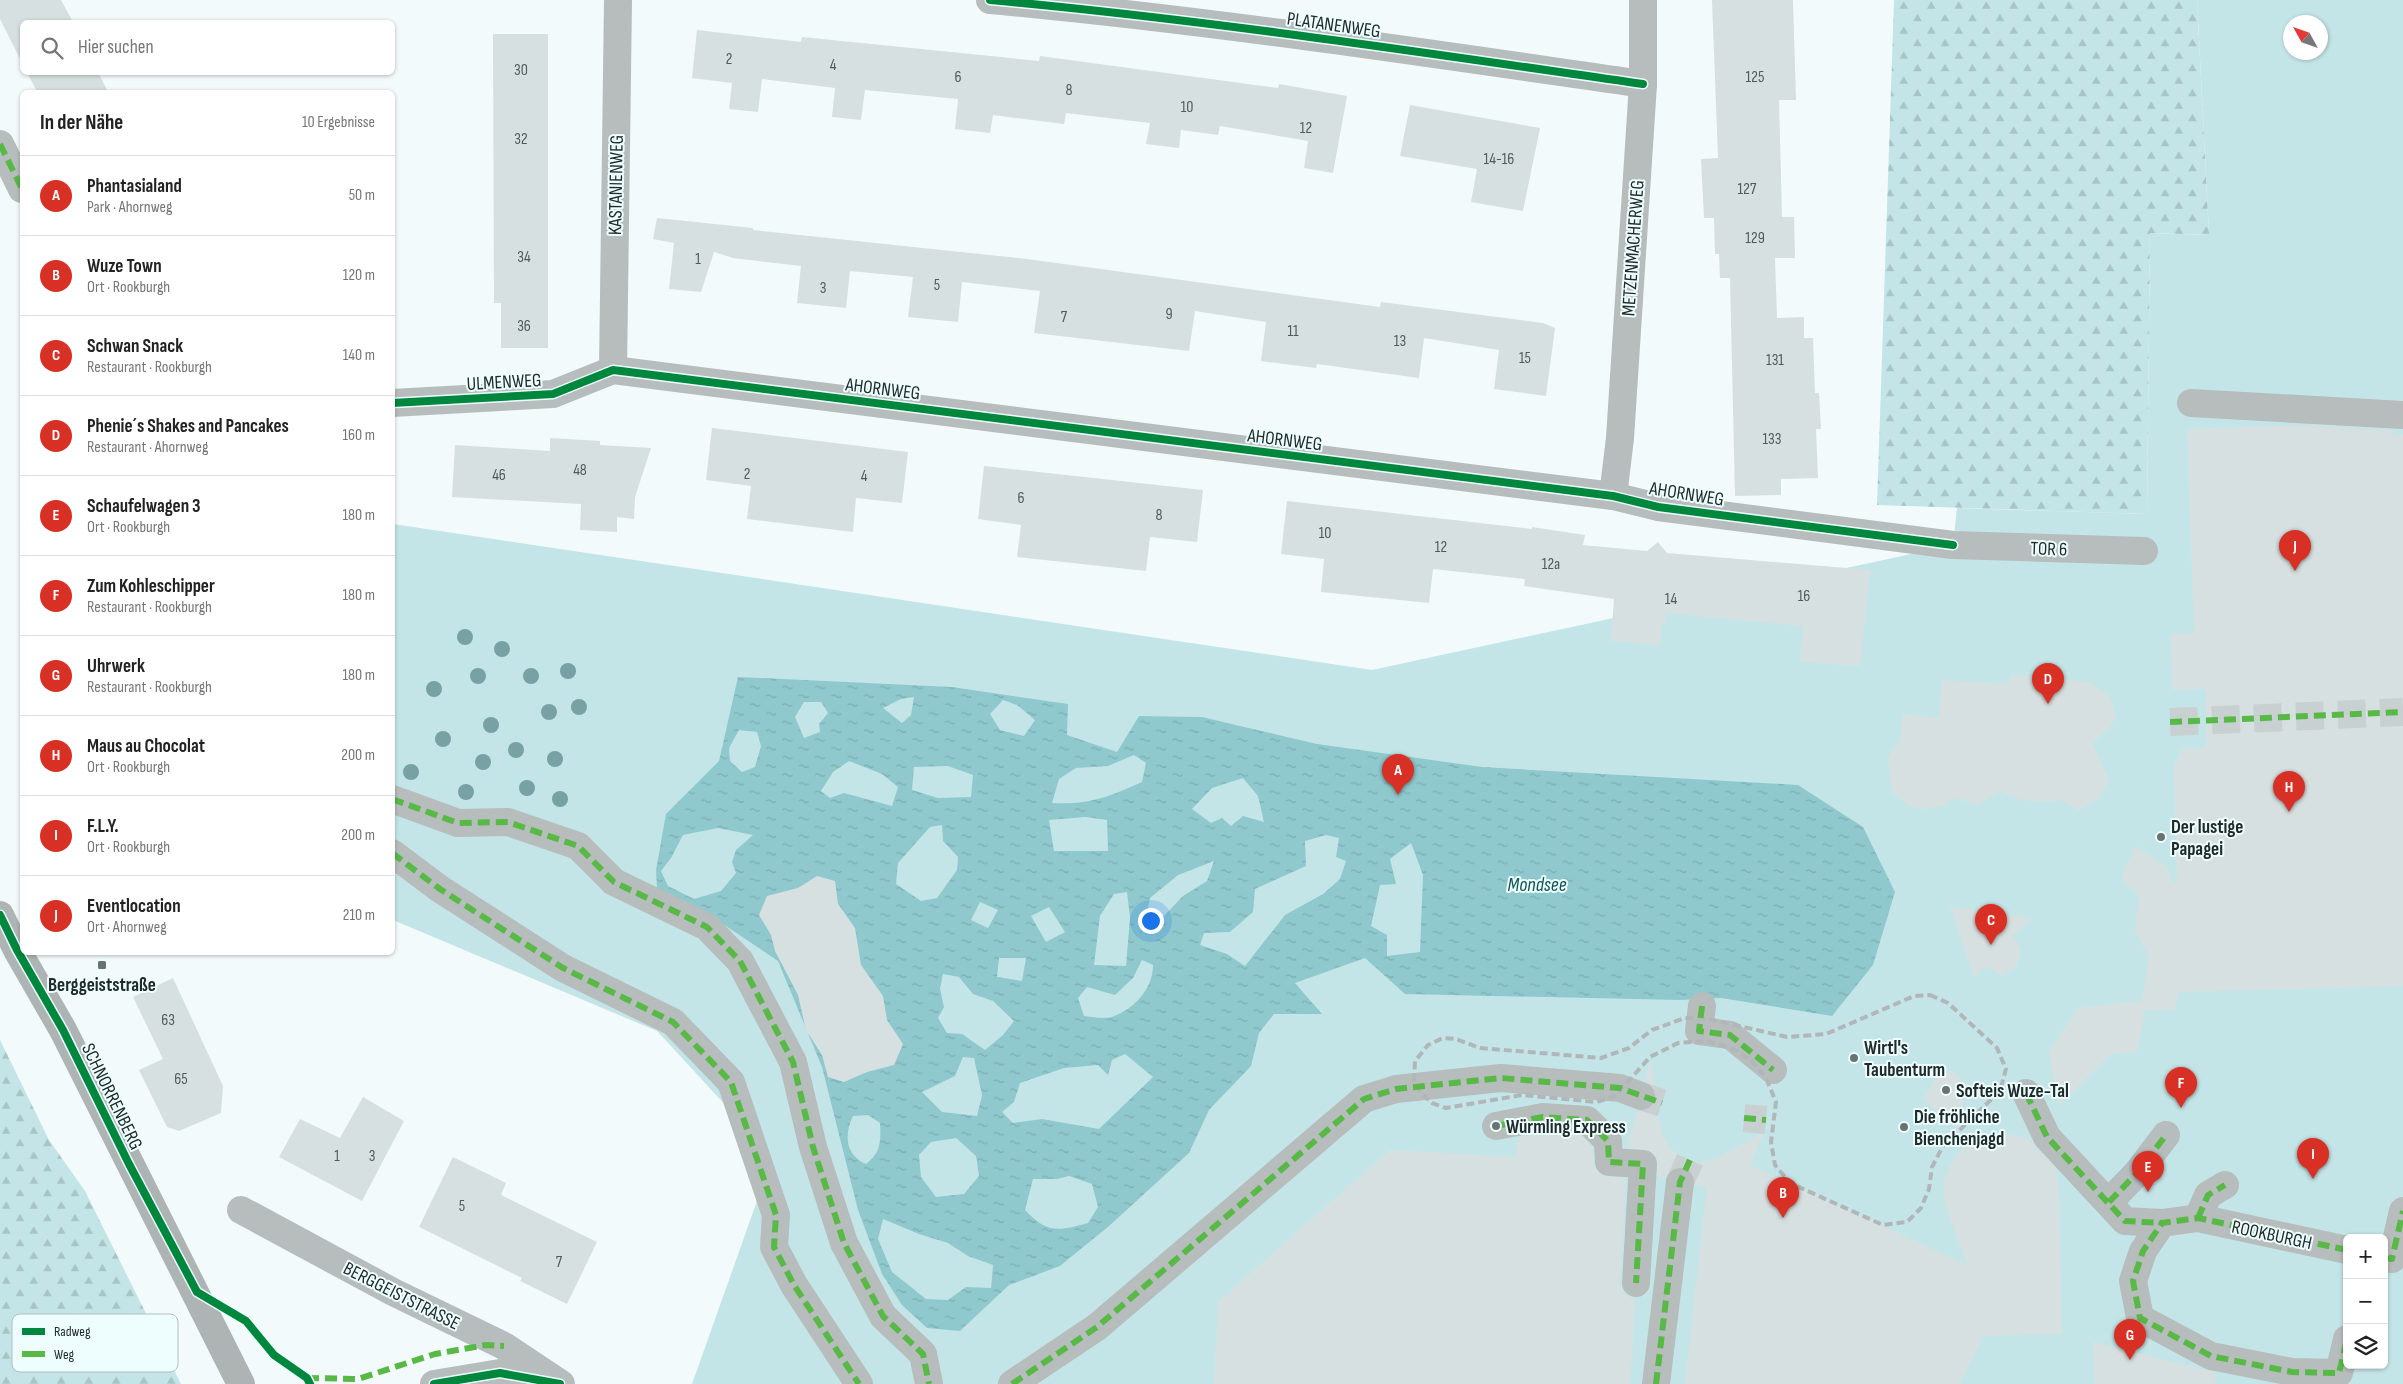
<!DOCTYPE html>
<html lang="de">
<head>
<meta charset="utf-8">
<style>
  body { margin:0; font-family:"Sofia Sans Condensed",sans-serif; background:#f6f6f6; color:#222 }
  .controls { position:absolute; right:15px; bottom:15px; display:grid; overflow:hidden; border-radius:8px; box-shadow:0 1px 4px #0004 }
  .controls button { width:45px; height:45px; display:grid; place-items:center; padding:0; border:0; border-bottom:1px solid #e0e0e0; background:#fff; color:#222; font:25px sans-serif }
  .compass { position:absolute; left:2283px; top:15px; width:45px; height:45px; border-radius:50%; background:#fff; box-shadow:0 1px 4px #0004; rotate:310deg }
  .you { position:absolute; left:1150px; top:920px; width:18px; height:18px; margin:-12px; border:4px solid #fff; border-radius:50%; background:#1a73e8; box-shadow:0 0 0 8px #1a73e833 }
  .badge { display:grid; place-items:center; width:32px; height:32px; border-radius:50%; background:#d93025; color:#fff; font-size:16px; font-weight:700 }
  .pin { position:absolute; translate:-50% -41px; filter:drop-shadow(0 1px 2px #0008) }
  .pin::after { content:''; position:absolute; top:26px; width:18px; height:15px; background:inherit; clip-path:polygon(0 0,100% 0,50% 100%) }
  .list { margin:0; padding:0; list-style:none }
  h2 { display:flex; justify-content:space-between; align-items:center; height:65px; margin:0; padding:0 20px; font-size:21px }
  h2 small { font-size:16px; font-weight:400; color:#767676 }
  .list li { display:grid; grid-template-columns:32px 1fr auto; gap:15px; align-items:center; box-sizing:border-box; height:80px; padding:0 20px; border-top:1px solid #e0e0e0 }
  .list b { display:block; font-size:19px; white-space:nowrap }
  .list p { margin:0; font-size:16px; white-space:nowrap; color:#767676 }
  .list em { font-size:16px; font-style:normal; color:#767676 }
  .icon { flex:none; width:28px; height:28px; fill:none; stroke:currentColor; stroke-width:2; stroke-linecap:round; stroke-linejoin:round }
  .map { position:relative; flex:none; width:2403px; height:1384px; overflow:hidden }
  .search { position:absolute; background:#fff; box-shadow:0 1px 4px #0004; left:20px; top:20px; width:375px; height:55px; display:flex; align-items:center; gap:12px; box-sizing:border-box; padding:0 18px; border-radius:8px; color:#767676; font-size:19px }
  .panel { position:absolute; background:#fff; box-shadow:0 1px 4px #0004; left:20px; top:90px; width:375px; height:865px; border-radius:8px }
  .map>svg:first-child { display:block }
</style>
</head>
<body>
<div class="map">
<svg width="2403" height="1384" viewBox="0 0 2403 1384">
  <defs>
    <pattern id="forest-firs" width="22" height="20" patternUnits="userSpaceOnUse" patternTransform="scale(1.25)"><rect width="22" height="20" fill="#c4e5e7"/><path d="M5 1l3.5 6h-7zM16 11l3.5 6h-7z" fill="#a8c5c6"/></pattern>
    <pattern id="water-ripples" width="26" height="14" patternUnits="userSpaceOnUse" patternTransform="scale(1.25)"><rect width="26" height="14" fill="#8fc9cd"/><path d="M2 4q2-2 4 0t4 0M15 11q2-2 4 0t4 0" fill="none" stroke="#7badb0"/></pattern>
  </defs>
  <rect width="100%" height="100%" fill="#f2fafb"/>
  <path fill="#c4e5e7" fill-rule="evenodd" d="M2197 0H2403V1384H692L757 1201 729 1109 657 1031 393 920V524L1372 670 1953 545 1957 508 2147 514 2150 233 2209 235ZM2290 22H2320V52H2290ZM2347 1238H2384V1365H2347Z"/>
  <g fill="url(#forest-firs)">
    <polygon points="1894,0 2197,0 2209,235 2150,233 2147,514 1877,505"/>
    <polygon points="0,1040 49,1140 85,1191 181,1384 0,1384"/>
  </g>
  <path fill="url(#water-ripples)" fill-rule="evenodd" d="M738 677 952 687 1068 704 1067 735 1117 752 1139 716 1202 717 1317 744 1482 767 1798 785 1863 827 1895 892 1873 965 1832 1016 1721 998 1681 1000 1405 994 1365 958 1295 983 1322 1014H1274L1259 1033 1251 1066 1209 1110 1189 1153 1109 1226 1060 1266 1009 1285 960 1331 927 1328 902 1305 882 1274 858 1210 822 1067 778 961 711 916 657 889 656 870 666 814 719 761ZM914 697 911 715 902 723 883 708 901 699ZM1003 700 1017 705 1035 720 1024 736 1000 730 990 714ZM804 702H821L828 713 819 724 820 732 804 738 795 717ZM739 730 757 732 761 746 755 767 742 772 730 761 729 748ZM1134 755 1146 763 1142 782C1108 797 1090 805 1052 803L1059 779 1076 768 1108 766ZM849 761 882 774 898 787 892 806 844 793 830 798 821 791 833 772ZM948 766 973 775 971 797 938 798 912 790 914 767ZM1243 778 1258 796 1264 822 1243 816 1231 826 1222 818 1211 823 1192 809 1212 788ZM1086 817 1107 820 1108 851H1054L1049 820ZM942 825 943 841 958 857 957 870 937 898 921 901 896 884 898 863 930 827ZM718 828 753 835 736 850 732 862 736 873 721 891 694 899 668 886 661 871 671 858 683 835ZM1326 835 1339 838 1336 857 1346 861 1340 879 1323 894 1285 915 1245 966 1227 954 1200 945 1204 933 1230 932 1253 912 1255 889 1306 866 1305 841ZM1411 843 1423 875 1420 952 1387 956V935L1371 926 1380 885 1396 884 1390 859ZM1214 861 1207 881 1183 896 1162 918H1146L1150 898 1178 875ZM1127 892 1130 917 1126 966 1094 965 1100 916 1114 894ZM980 902 998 910 988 928 971 920ZM1049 907 1065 932 1046 942 1031 916ZM999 958H1026L1022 981 997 977ZM1142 960 1153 965C1153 989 1134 1009 1112 1017 1104 1019 1092 1017 1084 1016L1078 998 1087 987 1115 995 1133 978ZM943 974 959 977 973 994 993 1001 1014 1021 1003 1035 985 1050 962 1034 947 1033 938 1018 944 1007 940 989ZM1125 1054 1153 1077 1099 1129 1042 1119 1013 1123 1002 1112 1014 1102 1020 1083 1064 1068 1098 1065 1108 1075 1112 1060ZM963 1057 974 1058 982 1095 977 1116 942 1112 922 1092 955 1076ZM868 1115 880 1123C881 1141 881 1153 866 1164 845 1155 844 1134 853 1116ZM956 1138 976 1156 979 1176 964 1194 936 1197 921 1177 919 1155 931 1142ZM1069 1176 1092 1184 1098 1207 1088 1223C1059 1231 1047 1234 1025 1210L1033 1179H1057ZM883 1219 919 1234 948 1243 968 1256 993 1265 991 1288 966 1287 948 1300 926 1299 892 1272 878 1239Z"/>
  <g fill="#d7e0e0">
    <polygon points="0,0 61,0 73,22 22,22 22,63 0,19"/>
    <polygon points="1712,0 1793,0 1796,100 1779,100 1782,217 1794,217 1795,258 1775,258 1777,318 1804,317 1804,338 1813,338 1815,393 1819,393 1821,429 1816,429 1818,478 1781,479 1781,495 1735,496 1730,278 1720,278 1719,254 1715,254 1714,218 1704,218 1701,159 1718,158"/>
    <polygon points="697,30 801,42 802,37 1039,61 1040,56 1278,88 1279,84 1347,96 1333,173 1304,168 1308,141 1220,126 1218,135 1181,130 1179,148 1146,144 1150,123 1066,113 1064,124 993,115 990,133 955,129 958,99 865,90 861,120 832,117 835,88 762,79 758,112 729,109 732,83 692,78"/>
    <polygon points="493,34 548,34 548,348 501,348 501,303 494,303"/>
    <polygon points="27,72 98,72 108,92 37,92"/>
    <polygon points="1410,105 1540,128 1523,211 1471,202 1477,169 1400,156"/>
    <polygon points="657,218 753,228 753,230 1027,259 1380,307 1381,302 1543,323 1555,328 1546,396 1494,389 1499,350 1424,338 1419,378 1317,364 1316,368 1261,361 1266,322 1195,311 1189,351 1034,333 1040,291 962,282 958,322 908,317 913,277 850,271 846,308 797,303 801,266 733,258 714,252 701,292 669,289 674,243 653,239"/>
    <polygon points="2304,425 2393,430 2394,435 2403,435 2403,986 2179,992 2174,1010 2145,1010 2137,1052 2112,1053 2058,1106 2049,1052 2078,1008 2142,1001 2149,955 2135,932 2139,897 2121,877 2136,846 2168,868 2172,883 2177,882 2174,767 2182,749 2206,748 2206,689 2172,690 2171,634 2194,633 2187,429"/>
    <polygon points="712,428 908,452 902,503 856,498 853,532 747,519 751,486 706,480"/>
    <polygon points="550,438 600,441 600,445 651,448 635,497 634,519 617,517 617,532 580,530 581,504 452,497 455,445 550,451"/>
    <polygon points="984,466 1203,490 1197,542 1150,537 1146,571 1017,557 1021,525 978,519"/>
    <polygon points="1287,501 1532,529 1532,527 1585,535 1583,545 1647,551 1658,542 1667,553 1870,570 1860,666 1800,662 1803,626 1666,613 1666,624 1662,624 1660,645 1611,641 1614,599 1524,586 1525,579 1433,569 1429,603 1321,592 1324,559 1281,554"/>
    <polygon points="2010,675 2089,682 2110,697 2116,716 2110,727 2092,743 2109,779 2099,798 2079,810 2060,799 2049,802 2023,800 1998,791 1978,805 1955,798 1943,806 1924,809 1909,806 1892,792 1888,759 1894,748 1900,743 1903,714 1939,718 1942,680 2009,684"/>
    <polygon points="817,876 835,881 838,904 855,928 861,965 883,996 887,1020 903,1044 894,1065 867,1072 844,1082 828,1077 822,1055 806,1030 798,995 775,951 771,935 759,915 767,896 798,888"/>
    <polygon points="1950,907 2031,918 2013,936 2021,950 2016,967 2001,975 1985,966 1974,977"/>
    <polygon points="173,978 223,1086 221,1113 179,1131 167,1127 139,1070 163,1059 133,997"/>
    <polygon points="1650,1059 1655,1090 1645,1081"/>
    <polygon points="1952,1071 1965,1082 1961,1132 1923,1099 1936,1078"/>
    <polygon points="363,1097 404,1121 362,1201 279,1157 300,1119 340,1138"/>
    <polygon points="1656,1098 1661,1132 1668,1146 1689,1164 1716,1159 1764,1132 1750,1165 1967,1265 1944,1201 1944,1180 1952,1162 1971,1138 2002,1133 2030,1139 2036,1148 2056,1169 2059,1194 2062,1334 1983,1336 1960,1384 1685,1384 1707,1187 1695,1185 1694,1175 1690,1170 1682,1167 1673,1168 1668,1172 1665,1179 1658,1177 1657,1157 1652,1151 1627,1147 1637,1111 1644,1111 1650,1108"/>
    <polygon points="1544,1133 1580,1135 1593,1148 1593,1163 1601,1175 1626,1179 1620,1282 1622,1290 1627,1296 1635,1299 1630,1384 1214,1384 1218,1302 1390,1150 1516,1157 1518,1138"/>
    <polygon points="453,1157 506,1183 501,1195 597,1242 567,1304 520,1281 522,1278 419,1227"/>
    <polygon points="2093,1342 2216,1373 2215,1384 2095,1384"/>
  </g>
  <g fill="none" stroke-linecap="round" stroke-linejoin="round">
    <g stroke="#c8d0d1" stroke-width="28" stroke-dasharray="28 14" stroke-linecap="butt">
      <polyline points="2170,722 2403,712"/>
      <polyline points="1641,1096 1662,1103"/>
      <polyline points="1744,1118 1766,1120"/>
      <polyline points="1680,1182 1690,1160"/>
    </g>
    <g stroke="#b7bcbc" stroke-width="28">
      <path d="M990 0C1209 20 1426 53 1643 84"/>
      <polyline points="0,144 22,189"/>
      <polyline points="613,370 618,0"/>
      <polyline points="392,403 553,394 613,370 1613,496 1658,507 1953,545 2144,551"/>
      <polyline points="2191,403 2403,415"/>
      <polyline points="1613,496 1620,438 1643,84 1643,0"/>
      <polyline points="392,799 458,823 508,822 578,846 614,882 707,927 740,961 793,1062 813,1147 844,1243 883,1316 923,1354 929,1384"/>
      <polyline points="392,853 440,889 563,968 673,1022 731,1082 776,1215 774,1247 794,1285 859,1384"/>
      <polyline points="1702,1006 1699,1031 1730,1035 1773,1070"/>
      <polyline points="2026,1093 2047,1137 2125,1221 2162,1223"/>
      <polyline points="1496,1126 1543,1117 1587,1120 1608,1141 1609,1162 1643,1164 1636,1283"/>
      <polyline points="2109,1202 2137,1173 2166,1135"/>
      <polyline points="241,1210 393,1292 504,1346 561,1384"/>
      <polyline points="2198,1218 2208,1195 2225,1185"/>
      <polyline points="2347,1250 2198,1218 2162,1223 2143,1251 2133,1281 2140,1318 2211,1356 2292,1372 2339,1373 2347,1339"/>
      <polyline points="2384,1258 2392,1259 2403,1211"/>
      <polyline points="434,1384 500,1373 549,1382"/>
      <polyline points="1012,1384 1097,1327 1364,1099 1396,1089 1501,1078 1620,1088 1641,1096"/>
      <polyline points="1656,1384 1680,1182"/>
    </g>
    <polyline stroke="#aeb4b4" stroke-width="28" points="0,915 17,950 63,1030 241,1384"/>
    <polygon stroke="#b1b7b8" stroke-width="4" stroke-dasharray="8 4" stroke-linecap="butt" points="1930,995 1948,1003 1997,1048 2006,1069 2000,1091 1943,1146 1932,1167 1929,1189 1921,1208 1907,1222 1883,1225 1790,1183 1775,1165 1771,1142 1776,1102 1766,1078 1751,1060 1733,1049 1707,1041 1678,1043 1650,1057 1615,1096 1597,1102 1522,1095 1446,1108 1432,1103 1421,1093 1414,1081 1415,1061 1428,1045 1443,1038 1456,1039 1480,1048 1601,1058 1629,1048 1652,1030 1685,1018 1709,1019 1787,1037 1826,1034 1914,996"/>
    <g stroke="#58b947" stroke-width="6" stroke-dasharray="12 6" stroke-linecap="butt">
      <polyline points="0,144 22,189"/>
      <polyline points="2170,722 2403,712"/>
      <polyline points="392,799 458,823 508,822 578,846 614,882 707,927 740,961 793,1062 813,1147 844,1243 883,1316 923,1354 929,1384"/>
      <polyline points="392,853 440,889 563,968 673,1022 731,1082 776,1215 774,1247 794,1285 859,1384"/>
      <polyline points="1702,1006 1699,1031 1730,1035 1773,1070"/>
      <polyline points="2026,1093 2047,1137 2125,1221 2162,1223"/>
      <polyline points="1744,1118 1766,1120"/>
      <polyline points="1496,1126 1543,1117 1587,1120 1608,1141 1609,1162 1643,1164 1636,1283"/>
      <polyline points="2109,1202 2137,1173 2166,1135"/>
      <polyline points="2198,1218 2208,1195 2225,1185"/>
      <polyline points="2347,1250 2198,1218 2162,1223 2143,1251 2133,1281 2140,1318 2211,1356 2292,1372 2339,1373 2347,1339"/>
      <polyline points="2384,1258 2392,1259 2403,1211"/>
      <polyline points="307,1378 358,1379 435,1354 486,1345 504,1346"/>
      <polyline points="1012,1384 1097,1327 1364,1099 1396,1089 1501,1078 1620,1088 1662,1103"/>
      <polyline points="1656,1384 1680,1182 1690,1160"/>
    </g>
    <defs>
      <g id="cycleway">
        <path d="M990 0C1209 20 1426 53 1643 84"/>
        <polyline points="392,403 553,394 613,370 1613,496 1658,507 1953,545"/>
        <polyline points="0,915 17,950 63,1030 129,1164 197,1292 246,1321 274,1355 307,1378 310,1384"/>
        <polyline points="434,1384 500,1373 560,1384"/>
      </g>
    </defs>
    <use href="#cycleway" stroke="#eefeff" stroke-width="11"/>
    <use href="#cycleway" stroke="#00873e" stroke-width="8"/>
  </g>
  <g fill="#77a1a4">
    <circle cx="465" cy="637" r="8"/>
    <circle cx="502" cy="649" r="8"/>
    <circle cx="568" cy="671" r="8"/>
    <circle cx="478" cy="676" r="8"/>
    <circle cx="531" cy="676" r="8"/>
    <circle cx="434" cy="689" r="8"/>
    <circle cx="579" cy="707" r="8"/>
    <circle cx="549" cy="712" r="8"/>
    <circle cx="491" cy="725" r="8"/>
    <circle cx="443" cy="739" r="8"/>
    <circle cx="516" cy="750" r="8"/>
    <circle cx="555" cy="759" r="8"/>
    <circle cx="483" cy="762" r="8"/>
    <circle cx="411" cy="772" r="8"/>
    <circle cx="527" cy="788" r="8"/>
    <circle cx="466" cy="792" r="8"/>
    <circle cx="560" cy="799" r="8"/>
  </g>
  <g fill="#6a7374" stroke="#eefeff" stroke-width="2">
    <circle cx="2161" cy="837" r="5"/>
    <rect x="97" y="960" width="10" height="10" rx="2.5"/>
    <circle cx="1854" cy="1058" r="5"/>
    <circle cx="1946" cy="1090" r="5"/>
    <circle cx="1496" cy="1126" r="5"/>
    <circle cx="1904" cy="1127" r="5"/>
  </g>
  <g text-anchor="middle" stroke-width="4" stroke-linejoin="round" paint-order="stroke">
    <g font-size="16" fill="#505a5a">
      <text x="729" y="64">2</text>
      <text x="833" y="70">4</text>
      <text x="521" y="75">30</text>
      <text x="958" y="82">6</text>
      <text x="1755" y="82">125</text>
      <text x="1069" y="95">8</text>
      <text x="1187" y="112">10</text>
      <text x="1306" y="133">12</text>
      <text x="521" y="144">32</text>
      <text x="1499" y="164">14-16</text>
      <text x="1747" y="194">127</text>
      <text x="1755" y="243">129</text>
      <text x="524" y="262">34</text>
      <text x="698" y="264">1</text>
      <text x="937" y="290">5</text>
      <text x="823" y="293">3</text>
      <text x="1169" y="319">9</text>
      <text x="1064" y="322">7</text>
      <text x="524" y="331">36</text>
      <text x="1293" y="336">11</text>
      <text x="1400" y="346">13</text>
      <text x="1525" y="363">15</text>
      <text x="1775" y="365">131</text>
      <text x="1772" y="444">133</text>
      <text x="580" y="475">48</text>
      <text x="747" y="479">2</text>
      <text x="499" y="480">46</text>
      <text x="864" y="481">4</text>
      <text x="1021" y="503">6</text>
      <text x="1159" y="520">8</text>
      <text x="1325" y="538">10</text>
      <text x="1441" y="552">12</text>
      <text x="1551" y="569">12a</text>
      <text x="1804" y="601">16</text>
      <text x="1671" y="604">14</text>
      <text x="168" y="1025">63</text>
      <text x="181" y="1084">65</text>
      <text x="337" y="1161">1</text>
      <text x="372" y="1161">3</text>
      <text x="462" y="1211">5</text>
      <text x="559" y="1267">7</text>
    </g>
    <g font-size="19" fill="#212a2b" stroke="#eefeff">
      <text transform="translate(1334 24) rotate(8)" y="7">PLATANENWEG</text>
      <text transform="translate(615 185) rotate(-89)" y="7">KASTANIENWEG</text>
      <text transform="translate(1632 248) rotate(-86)" y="7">METZENMACHERWEG</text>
      <text transform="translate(504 381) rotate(-3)" y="7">ULMENWEG</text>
      <text transform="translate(883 388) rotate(7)" y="7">AHORNWEG</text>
      <text transform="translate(1285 439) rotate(7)" y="7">AHORNWEG</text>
      <text transform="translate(1687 493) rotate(9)" y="7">AHORNWEG</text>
      <text transform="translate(2049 548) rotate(2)" y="7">TOR 6</text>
      <text transform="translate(113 1096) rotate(64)" y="7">SCHNORRENBERG</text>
      <text transform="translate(2272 1234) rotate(12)" y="7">ROOKBURGH</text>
      <text transform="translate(402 1295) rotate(27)" y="7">BERGGEISTSTRASSE</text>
    </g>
    <g font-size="19" font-weight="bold" fill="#212a2b" stroke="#eefeff" text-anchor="start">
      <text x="2171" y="833">Der lustige<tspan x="2171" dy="22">Papagei</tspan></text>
      <text x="102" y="991" text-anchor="middle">Berggeiststraße</text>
      <text x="1864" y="1054">Wirtl's<tspan x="1864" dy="22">Taubenturm</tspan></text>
      <text x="1956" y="1097">Softeis Wuze-Tal</text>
      <text x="1914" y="1123">Die fröhliche<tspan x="1914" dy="22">Bienchenjagd</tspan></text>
      <text x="1506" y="1133">Würmling Express</text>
    </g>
    <g font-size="20" font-style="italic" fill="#0d5458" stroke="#eefeff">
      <text x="1537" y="891">Mondsee</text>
    </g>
  </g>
  <rect x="12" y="1314" width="166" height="58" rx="8" fill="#eefeff" stroke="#b0bebf" stroke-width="1"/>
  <rect x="22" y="1328" width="23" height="7" fill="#00873e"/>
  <rect x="22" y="1351" width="23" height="6" fill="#58b947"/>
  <g font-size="14" fill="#212a2b">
    <text x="54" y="1336">Radweg</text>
    <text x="54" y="1359">Weg</text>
  </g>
</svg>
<div class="controls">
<button>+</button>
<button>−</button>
<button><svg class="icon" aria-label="layers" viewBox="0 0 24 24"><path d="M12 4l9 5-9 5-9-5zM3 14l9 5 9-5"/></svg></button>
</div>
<svg class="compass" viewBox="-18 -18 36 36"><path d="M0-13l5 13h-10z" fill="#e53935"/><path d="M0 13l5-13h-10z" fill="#767676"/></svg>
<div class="you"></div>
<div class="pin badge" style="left:1398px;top:795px">A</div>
<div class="pin badge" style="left:1783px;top:1218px">B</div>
<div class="pin badge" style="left:1991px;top:945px">C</div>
<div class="pin badge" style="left:2048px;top:704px">D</div>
<div class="pin badge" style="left:2148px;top:1192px">E</div>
<div class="pin badge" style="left:2181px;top:1108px">F</div>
<div class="pin badge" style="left:2130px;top:1360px">G</div>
<div class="pin badge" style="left:2289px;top:812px">H</div>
<div class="pin badge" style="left:2313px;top:1179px">I</div>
<div class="pin badge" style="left:2295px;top:571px">J</div>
<div class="search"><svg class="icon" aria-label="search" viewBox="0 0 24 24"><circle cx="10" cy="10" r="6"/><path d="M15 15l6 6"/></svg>Hier suchen</div>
<section class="panel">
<h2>In der Nähe<small>10 Ergebnisse</small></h2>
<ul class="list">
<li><span class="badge">A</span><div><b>Phantasialand</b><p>Park · Ahornweg</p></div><em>50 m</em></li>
<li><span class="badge">B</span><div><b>Wuze Town</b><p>Ort · Rookburgh</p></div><em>120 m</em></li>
<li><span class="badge">C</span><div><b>Schwan Snack</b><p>Restaurant · Rookburgh</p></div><em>140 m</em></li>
<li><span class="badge">D</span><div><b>Phenie´s Shakes and Pancakes</b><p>Restaurant · Ahornweg</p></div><em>160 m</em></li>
<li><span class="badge">E</span><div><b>Schaufelwagen 3</b><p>Ort · Rookburgh</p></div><em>180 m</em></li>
<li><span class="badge">F</span><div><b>Zum Kohleschipper</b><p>Restaurant · Rookburgh</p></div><em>180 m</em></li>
<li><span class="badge">G</span><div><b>Uhrwerk</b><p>Restaurant · Rookburgh</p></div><em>180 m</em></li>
<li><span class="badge">H</span><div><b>Maus au Chocolat</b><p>Ort · Rookburgh</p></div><em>200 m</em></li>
<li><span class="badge">I</span><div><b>F.L.Y.</b><p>Ort · Rookburgh</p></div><em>200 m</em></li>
<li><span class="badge">J</span><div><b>Eventlocation</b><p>Ort · Ahornweg</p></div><em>210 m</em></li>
</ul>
</section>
</div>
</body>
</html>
